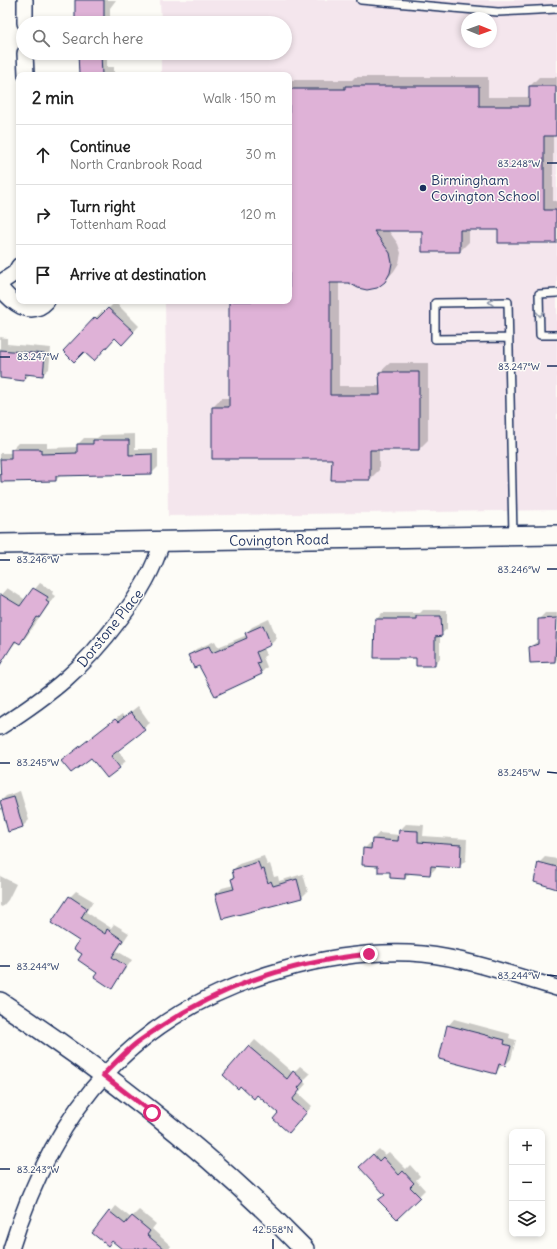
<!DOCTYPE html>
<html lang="en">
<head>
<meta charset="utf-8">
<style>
  body { margin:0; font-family:Delius,sans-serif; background:#f2f2f2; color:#222 }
  .controls { position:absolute; right:12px; bottom:12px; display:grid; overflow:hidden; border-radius:8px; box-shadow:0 2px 6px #0003 }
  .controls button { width:36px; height:36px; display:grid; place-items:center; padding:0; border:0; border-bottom:1px solid #e0e0e0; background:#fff; color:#222; font:20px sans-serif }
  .compass { position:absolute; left:461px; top:12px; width:36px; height:36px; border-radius:50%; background:#fff; box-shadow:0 2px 6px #0003; rotate:91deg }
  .stop { position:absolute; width:12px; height:12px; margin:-9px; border:3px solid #db2777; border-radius:50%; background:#fff }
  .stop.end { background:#db2777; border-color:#fff; box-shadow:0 1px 4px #0008 }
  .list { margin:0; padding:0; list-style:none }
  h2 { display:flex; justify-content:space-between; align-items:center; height:52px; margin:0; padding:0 16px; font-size:17px }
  h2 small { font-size:13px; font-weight:400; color:#767676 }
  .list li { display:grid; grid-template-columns:26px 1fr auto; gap:12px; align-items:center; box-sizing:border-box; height:60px; padding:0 16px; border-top:1px solid #e0e0e0 }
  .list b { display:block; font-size:15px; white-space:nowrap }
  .list p { margin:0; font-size:13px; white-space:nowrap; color:#767676 }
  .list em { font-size:13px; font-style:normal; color:#767676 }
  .icon { flex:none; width:22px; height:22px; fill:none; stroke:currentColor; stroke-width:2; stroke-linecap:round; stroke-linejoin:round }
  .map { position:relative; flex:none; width:557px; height:1249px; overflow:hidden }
  .search { position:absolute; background:#fff; box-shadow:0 2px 6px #0003; left:16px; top:16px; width:276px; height:44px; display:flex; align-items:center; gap:10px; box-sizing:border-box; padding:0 14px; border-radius:22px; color:#767676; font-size:15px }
  .panel { position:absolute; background:#fff; box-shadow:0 2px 6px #0003; left:16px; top:72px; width:276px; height:232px; border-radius:8px }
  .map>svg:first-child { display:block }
</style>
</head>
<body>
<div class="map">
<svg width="557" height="1249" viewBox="0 0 557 1249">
  <rect width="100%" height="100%" fill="#fdfcf7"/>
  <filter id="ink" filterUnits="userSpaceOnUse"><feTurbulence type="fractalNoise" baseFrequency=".025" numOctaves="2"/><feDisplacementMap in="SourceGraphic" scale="8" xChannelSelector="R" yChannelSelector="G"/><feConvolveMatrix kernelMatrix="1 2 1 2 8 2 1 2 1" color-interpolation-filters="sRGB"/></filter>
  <g filter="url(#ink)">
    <path fill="#f4e6ed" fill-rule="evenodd" d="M160 0H557V510L168 516 165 301H289V75H161V53H285V23H161ZM467 18H491V42H467Z"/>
    <g fill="#0003">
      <polygon points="76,0 116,0 110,8 110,23 77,23"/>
      <polygon points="79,53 107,53 107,67 114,67 114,75 80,75"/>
      <polygon points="355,77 488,77 488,97 530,97 530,86 539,77 557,77 557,134 553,135 553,201 557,201 557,240 555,242 499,229 469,229 469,242 460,251 423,251 423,230 388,230 398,244 401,253 399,263 394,271 385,281 339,282 339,386 381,386 380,372 390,363 428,363 428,440 419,449 379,449 379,470 370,479 333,458 213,407 222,398 230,398 230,302 209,302 289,301 289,80 352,80"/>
      <polygon points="115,302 139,326 128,338 115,337 84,351 64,351 102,311 104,313"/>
      <polygon points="0,337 7,338 7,344 51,348 49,369 42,375 30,374 24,380 0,377"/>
      <polygon points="135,434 135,449 158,449 158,467 152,473 61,475 56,480 0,477 0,453 12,453 12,449 18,443 47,443 47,448 78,447 78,444 84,438 97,438 101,435"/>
      <polygon points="40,583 53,591 52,594 55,596 26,637 20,643 17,641 6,654 0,651 0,596 7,588 26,600"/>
      <polygon points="423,610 447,610 447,629 440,635 440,659 434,665 417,657 376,620 382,613 420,613"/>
      <polygon points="545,613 557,613 557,659 555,661 530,647 539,640 539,619"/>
      <polygon points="269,619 277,638 271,644 263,648 266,655 263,657 267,667 261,673 200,665 189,655 196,649 215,641 218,647 247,635 246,633 252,627"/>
      <polygon points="138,706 150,723 117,750 126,761 119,767 91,756 63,761 122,714 124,717"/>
      <polygon points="20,791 29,820 23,826 9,831 0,802 6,796"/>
      <polygon points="406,824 424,825 423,836 467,839 466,860 459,867 436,865 436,868 430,874 410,873 405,878 379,865 364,849 370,843 373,843 373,839 379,833 399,835 400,830"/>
      <polygon points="264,856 267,865 270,864 274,877 278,876 279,881 303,874 308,891 302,897 216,894 222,888 234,885 232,879 235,876 233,870 239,864"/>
      <polygon points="545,857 557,859 557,888 543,885 539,863"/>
      <polygon points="0,876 16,884 8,900 2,907 0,906"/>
      <polygon points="76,891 93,901 86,912 111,928 114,924 129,933 117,951 132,960 112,988 83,954 70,897"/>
      <polygon points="454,1019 510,1034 509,1038 516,1040 511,1059 505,1065 503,1064 496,1072 448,1026"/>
      <polygon points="255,1040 293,1073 300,1066 310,1074 303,1081 306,1084 298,1093 312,1106 295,1126 257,1094 224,1075"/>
      <polygon points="379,1149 385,1155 389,1152 406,1169 410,1165 420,1176 416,1180 425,1190 397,1218 386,1194 360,1167"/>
      <polygon points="116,1206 131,1218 139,1210 156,1224 152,1229 171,1246 169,1249 123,1249 112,1240 94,1233"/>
    </g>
    <g fill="#dfb2d7" stroke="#1b2f5e">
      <rect x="75" y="0" width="29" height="23"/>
      <polygon points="78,53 101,53 102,75 79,75"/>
      <polygon points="345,86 479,86 479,106 529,106 529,86 556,86 556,136 544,136 544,210 556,210 556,243 498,243 498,230 460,230 460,252 422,252 422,231 374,231 390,253 392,263 390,273 385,282 377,288 367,290 358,288 349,283 330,283 330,395 380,395 379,372 419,372 419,450 370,450 370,480 331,480 332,459 212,459 212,407 229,407 229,301 289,301 289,89 345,89"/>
      <polygon points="108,308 134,332 122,345 115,338 94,361 84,352 74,362 63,351 95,317 97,319"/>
      <polygon points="0,350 45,354 43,376 25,374 24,381 0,378"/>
      <polygon points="93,440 129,440 129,455 152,454 152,474 56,476 56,481 1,482 0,459 11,459 11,449 41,449 41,454 77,453 77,444 93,444"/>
      <polygon points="33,588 48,597 46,601 49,603 39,618 37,617 20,644 15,641 0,665 0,594 20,606"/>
      <polygon points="416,616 441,616 442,636 435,637 435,666 416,666 416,658 374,658 375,619 416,619"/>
      <polygon points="557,618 555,662 530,663 529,647 538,644 538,619"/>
      <polygon points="263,625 271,645 256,652 260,662 257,663 262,674 215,696 199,666 194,668 188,655 209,646 212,653 247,638 245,633"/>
      <polygon points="131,712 145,730 111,756 120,768 107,778 91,758 71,773 61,761 115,719 118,722"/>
      <polygon points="14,797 23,827 8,832 0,801"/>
      <polygon points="399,830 418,831 418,842 461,845 460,868 431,866 430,875 405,873 405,879 390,878 390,872 378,872 378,866 362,865 363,848 371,849 372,839 398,841"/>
      <polygon points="258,862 261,870 264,869 268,883 271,881 273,886 297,879 302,898 222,919 215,894 234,889 231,879 234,878 232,870"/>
      <polygon points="538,862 557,867 557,889 534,882"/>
      <polygon points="69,896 87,908 81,918 105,934 107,929 123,940 112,957 126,966 112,989 94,977 97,973 78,960 82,954 74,949 79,941 51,923"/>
      <polygon points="447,1025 505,1040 504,1044 511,1046 505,1066 499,1064 496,1074 439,1059"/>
      <polygon points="248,1046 287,1079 293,1071 304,1081 298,1088 300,1090 292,1100 307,1112 289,1133 273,1119 278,1113 257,1095 254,1099 240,1086 238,1089 223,1075"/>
      <polygon points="373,1154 379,1161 383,1157 399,1175 403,1171 414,1183 410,1187 420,1197 397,1219 378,1200 385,1195 359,1167"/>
      <polygon points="109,1211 125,1224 132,1216 150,1231 147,1235 164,1249 122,1249 112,1241 108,1246 92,1233"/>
    </g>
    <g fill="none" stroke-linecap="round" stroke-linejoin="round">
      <defs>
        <g id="service">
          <polyline points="361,0 498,12 557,9"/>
          <polyline points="557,293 539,294 540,335 557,335"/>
          <polyline points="509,338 435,339 435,303 508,302 513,536"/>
        </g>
        <g id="minor">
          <polyline points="25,0 25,23"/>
          <polyline points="25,53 26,75"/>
          <polyline points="0,283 15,273 19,266"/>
          <path d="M0 287C11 302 30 319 47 301"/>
          <path d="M0 727C51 694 83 669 120 619 139 595 153 572 162 542"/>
          <path d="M11 1249C55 1106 135 1011 282 970 328 957 376 950 423 954 470 959 512 975 557 988"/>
        </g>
        <g id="tertiary">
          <polyline points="0,544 557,535"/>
          <path d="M0 1002C109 1074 213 1155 304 1249"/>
        </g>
      </defs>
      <use href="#service" stroke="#1b2f5e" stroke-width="10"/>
      <use href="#minor" stroke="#1b2f5e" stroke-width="18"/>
      <use href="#tertiary" stroke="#1b2f5e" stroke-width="22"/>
      <use href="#service" stroke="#fdfcf7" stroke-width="7"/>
      <use href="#minor" stroke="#fdfcf7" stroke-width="15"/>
      <use href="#tertiary" stroke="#fdfcf7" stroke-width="19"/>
    </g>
    <defs><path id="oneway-chevron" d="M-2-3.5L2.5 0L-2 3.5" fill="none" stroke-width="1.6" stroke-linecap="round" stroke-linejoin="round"/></defs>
    <g stroke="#8c96aa">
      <use href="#oneway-chevron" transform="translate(491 302) rotate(179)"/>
      <use href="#oneway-chevron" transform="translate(540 314) rotate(88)"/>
    </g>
  </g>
  <g fill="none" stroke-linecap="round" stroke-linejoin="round" filter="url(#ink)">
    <path stroke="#db2777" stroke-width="5" d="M152 1113 103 1075C114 1064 126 1051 138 1042 209 990 283 963 369 954"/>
  </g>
  <path fill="none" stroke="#1b2f5e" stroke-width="1.5" d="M547 163H557M0 357H10M547 366H557M0 560H10M547 569H557M0 763H10M547 772 557 773M0 966H10M547 975 557 976M0 1169H10M273 1249V1239"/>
  <circle fill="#1b2f5e" stroke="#fdfcf7" stroke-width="1.5" cx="423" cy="188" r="4"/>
  <g text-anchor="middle" stroke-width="3" stroke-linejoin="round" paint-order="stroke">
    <g font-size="14" fill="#1b2f5e" stroke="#fdfcf7" text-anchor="start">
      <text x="431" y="185">Birmingham<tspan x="431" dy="16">Covington School</tspan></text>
    </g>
    <g font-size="14" fill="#1b2f5e" stroke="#fdfcf7">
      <text transform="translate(279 540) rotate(-1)" y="5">Covington Road</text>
      <text transform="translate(110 628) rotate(-51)" y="5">Dorstone Place</text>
    </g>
  </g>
  <g font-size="10" text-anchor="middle" fill="#1b2f5e" stroke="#fdfcf7" stroke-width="3" stroke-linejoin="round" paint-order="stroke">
    <text x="519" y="167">83.248°W</text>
    <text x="38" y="360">83.247°W</text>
    <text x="519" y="370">83.247°W</text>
    <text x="38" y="563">83.246°W</text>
    <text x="519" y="573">83.246°W</text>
    <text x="38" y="766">83.245°W</text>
    <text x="519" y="776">83.245°W</text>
    <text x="38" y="970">83.244°W</text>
    <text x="519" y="979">83.244°W</text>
    <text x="38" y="1173">83.243°W</text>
    <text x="273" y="1233">42.558°N</text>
  </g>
</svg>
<div class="controls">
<button>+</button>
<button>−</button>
<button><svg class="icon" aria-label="layers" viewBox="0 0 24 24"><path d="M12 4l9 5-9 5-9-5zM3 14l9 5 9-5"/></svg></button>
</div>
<svg class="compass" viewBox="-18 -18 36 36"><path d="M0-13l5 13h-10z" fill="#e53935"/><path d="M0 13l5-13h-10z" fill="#767676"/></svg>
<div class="stop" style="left:152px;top:1113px"></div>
<div class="stop end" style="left:369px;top:954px"></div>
<div class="search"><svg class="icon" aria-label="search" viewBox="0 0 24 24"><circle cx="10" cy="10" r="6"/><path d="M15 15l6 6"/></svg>Search here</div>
<section class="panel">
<h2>2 min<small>Walk · 150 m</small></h2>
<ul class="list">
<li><svg class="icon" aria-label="ahead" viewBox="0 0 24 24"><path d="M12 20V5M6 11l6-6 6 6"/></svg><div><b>Continue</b><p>North Cranbrook Road</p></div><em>30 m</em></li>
<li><svg class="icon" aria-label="right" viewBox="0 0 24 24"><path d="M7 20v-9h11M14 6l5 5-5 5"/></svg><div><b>Turn right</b><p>Tottenham Road</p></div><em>120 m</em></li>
<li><svg class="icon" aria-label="arrive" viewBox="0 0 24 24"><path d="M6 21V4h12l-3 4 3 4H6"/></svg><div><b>Arrive at destination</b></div></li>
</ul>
</section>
</div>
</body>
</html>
